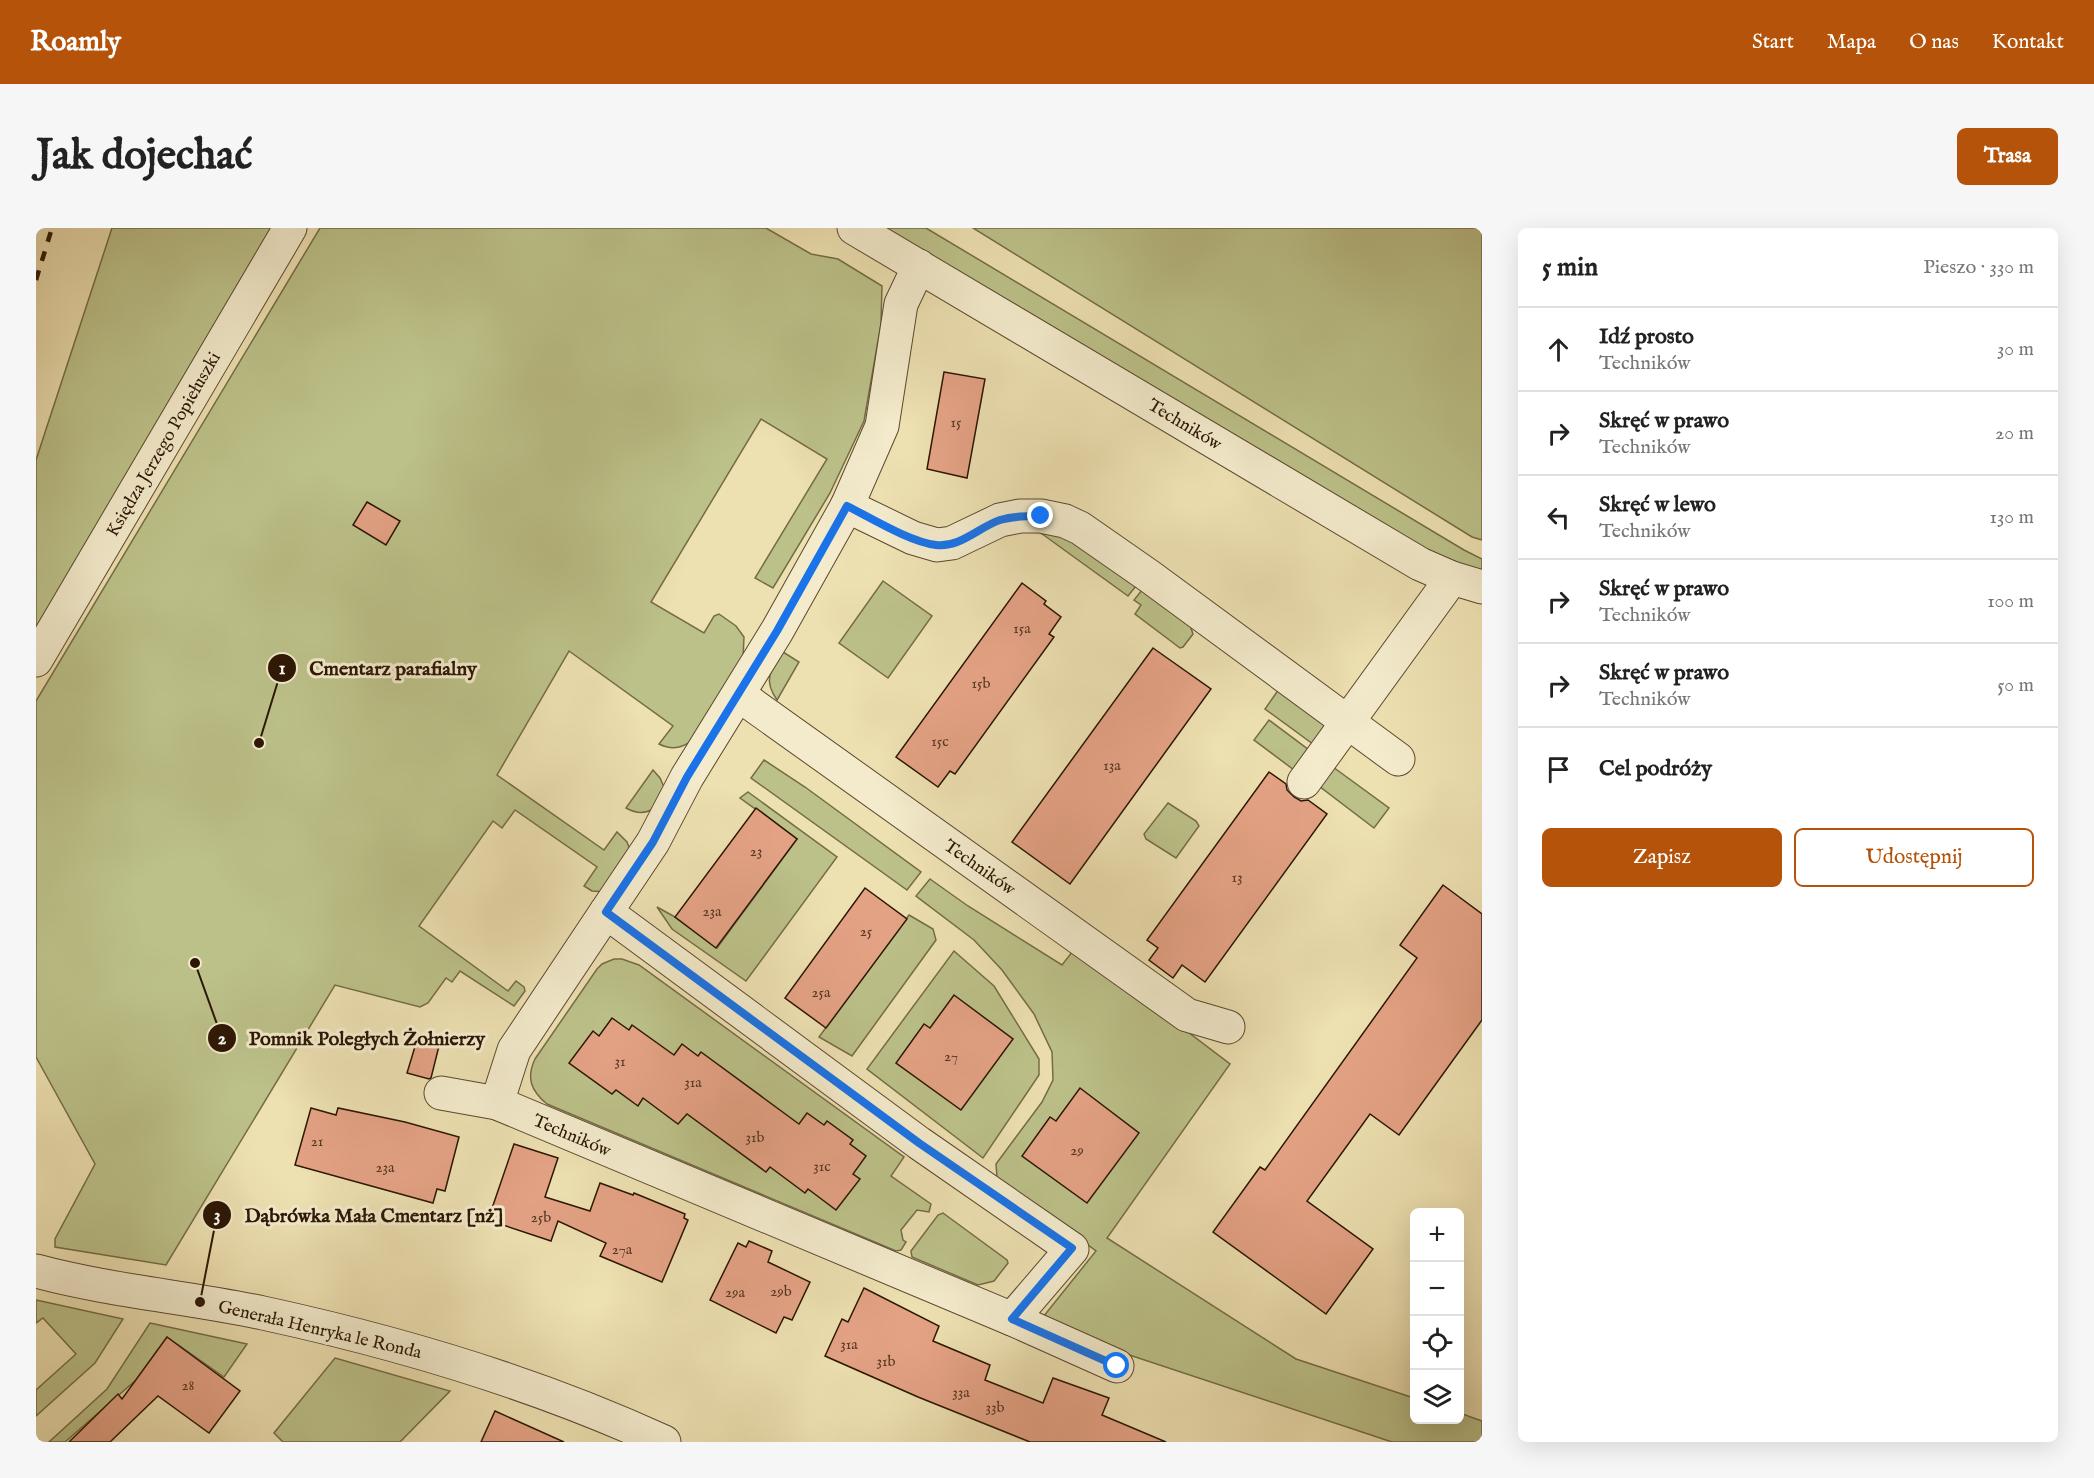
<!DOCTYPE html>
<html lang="pl">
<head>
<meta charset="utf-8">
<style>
  body { margin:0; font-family:"IM FELL English",serif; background:#f6f6f6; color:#222 }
  .controls { position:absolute; right:18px; bottom:18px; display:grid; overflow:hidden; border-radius:9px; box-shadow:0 6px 24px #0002 }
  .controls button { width:54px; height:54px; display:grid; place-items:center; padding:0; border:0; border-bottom:2px solid #e0e0e0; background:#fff; color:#222; font:30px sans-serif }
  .stop { position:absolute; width:18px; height:18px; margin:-14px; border:4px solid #1a73e8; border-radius:50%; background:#fff }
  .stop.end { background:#1a73e8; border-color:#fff; box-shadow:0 2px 6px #0008 }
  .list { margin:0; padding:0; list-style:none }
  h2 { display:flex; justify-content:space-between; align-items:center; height:78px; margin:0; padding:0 24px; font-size:26px }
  h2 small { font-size:20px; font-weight:400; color:#767676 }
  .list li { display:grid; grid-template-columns:39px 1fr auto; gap:18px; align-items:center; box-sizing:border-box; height:84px; padding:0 24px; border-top:2px solid #e0e0e0 }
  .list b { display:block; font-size:22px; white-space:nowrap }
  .list p { margin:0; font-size:20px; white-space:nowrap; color:#767676 }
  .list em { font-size:20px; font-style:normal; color:#767676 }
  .actions { display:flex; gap:12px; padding:18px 24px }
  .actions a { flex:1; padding:14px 0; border:2px solid #b45309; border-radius:9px; text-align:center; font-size:21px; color:#b45309 }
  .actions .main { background:#b45309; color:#fff }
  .icon { flex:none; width:33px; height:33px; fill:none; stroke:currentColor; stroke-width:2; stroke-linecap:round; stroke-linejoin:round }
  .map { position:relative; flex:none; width:1446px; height:1214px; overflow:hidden; border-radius:9px }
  header { display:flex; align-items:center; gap:36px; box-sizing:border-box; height:84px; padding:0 30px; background:#b45309; color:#fff }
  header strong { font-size:28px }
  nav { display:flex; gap:33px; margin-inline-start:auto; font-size:21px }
  .intro { display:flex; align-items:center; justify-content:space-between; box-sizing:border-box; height:144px; padding:0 36px }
  h1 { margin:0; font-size:42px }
  .button { padding:15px 27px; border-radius:9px; background:#b45309; color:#fff; font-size:21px; font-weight:700 }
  main { display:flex; gap:36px; padding:0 36px }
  aside { flex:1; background:#fff; border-radius:9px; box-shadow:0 6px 24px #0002 }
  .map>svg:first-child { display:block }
</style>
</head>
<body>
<header>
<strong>Roamly</strong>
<nav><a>Start</a><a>Mapa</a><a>O nas</a><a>Kontakt</a></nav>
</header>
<div class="intro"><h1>Jak dojechać</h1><a class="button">Trasa</a></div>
<main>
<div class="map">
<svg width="1446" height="1214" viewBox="0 0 1446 1214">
  <rect width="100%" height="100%" fill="#ede0b1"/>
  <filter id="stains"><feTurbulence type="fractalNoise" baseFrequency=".00333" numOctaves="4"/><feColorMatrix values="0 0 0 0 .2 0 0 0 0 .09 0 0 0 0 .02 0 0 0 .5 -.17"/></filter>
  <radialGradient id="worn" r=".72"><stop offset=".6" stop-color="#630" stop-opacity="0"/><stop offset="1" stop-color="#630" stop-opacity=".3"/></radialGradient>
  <g fill="#bcc189" stroke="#746c46" stroke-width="1.5">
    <polygon points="76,0 235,0 0,401 0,232"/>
    <path d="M284 0H730L775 26 802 31 846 58 845 96 828 193 794 265 737 360 719 350 791 231 725 191 615 374 668 405 678 388 683 386 700 398 708 409 707 430 655 513C645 521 635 522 623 516L637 498 533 423 461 547 568 622 581 604 591 614 594 622 570 664 556 663 548 658 561 639 479 582 466 600 457 593 383 698 472 763 480 753 488 759 489 763 478 778 424 743 416 754 410 750 392 775 384 779 299 757 130 1037 19 1019V1011L59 936 0 829V473Z"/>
    <polygon points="848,0 890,0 1428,322 1446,331 1446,343 1422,336 1390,322"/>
    <polygon points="937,0 1446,0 1446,312 1436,309"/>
    <polygon points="1002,303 1027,308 1100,358 1092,368"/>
    <polygon points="847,353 896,388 852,450 803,415"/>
    <polygon points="1106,362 1154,397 1157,406 1147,419 1144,420 1099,386 1105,377 1098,372"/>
    <path d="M747 424 763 434 741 472C727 452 734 442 747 424Z"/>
    <polygon points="1243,461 1289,494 1292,506 1281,519 1229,481"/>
    <polygon points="1233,492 1277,525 1262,545 1218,512"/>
    <polygon points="728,532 769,559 885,644 871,662 715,550"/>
    <polygon points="1297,539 1353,580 1338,600 1283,558"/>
    <path d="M617 542 624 550 628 559 619 580C609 586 601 586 590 580Z"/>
    <polygon points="712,564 801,629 710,753 636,701 621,679 639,689 681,720 761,611 704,570"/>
    <polygon points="1132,575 1160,593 1163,598 1140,630 1110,611 1108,606"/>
    <polygon points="894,651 932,678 1026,737 1040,719 1194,836 1071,1010 1260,1131 1378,1170 1378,1192 1424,1192 1424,1185 1446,1193 1446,1214 1356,1214 1018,1102 1003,1094 1060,1023 961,949 960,936 1006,874 1017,852 1016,824 998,786 966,742 938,712 880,668"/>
    <polygon points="873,687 897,701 900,712 816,828 783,809"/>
    <polygon points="918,723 958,758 1003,831 1003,847 947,930 831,841"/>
    <path d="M578 731H586L603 737 868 929 855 948 895 976 893 984 881 982 865 1002 867 1012 870 1014 865 1022 860 1023 511 876C495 863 490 850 499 831L561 741 566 736Z"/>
    <polygon points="907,985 971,1032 972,1035 958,1053 942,1057 876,1029 875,1023 902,987"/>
    <polygon points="0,1072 87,1091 59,1135 0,1188 0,1162 40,1126 7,1090 0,1095"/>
    <polygon points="114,1095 211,1116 188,1149 131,1109 100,1152 29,1214 13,1214 71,1161"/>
    <polygon points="299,1130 414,1163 364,1214 247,1214 238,1205"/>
  </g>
  <g fill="#e4a285" stroke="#2b1604" stroke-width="1.5">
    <polygon points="908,144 949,151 931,250 891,241"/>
    <polygon points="331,274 364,293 350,317 317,297"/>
    <polygon points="986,355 1010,373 1008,376 1025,389 1013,406 1018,409 919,546 914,543 902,559 860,529"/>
    <polygon points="1117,420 1175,461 1034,656 976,614"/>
    <polygon points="1233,544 1250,556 1251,562 1258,569 1265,573 1272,572 1291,586 1169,754 1146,737 1137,750 1113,732 1122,720 1111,712"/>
    <polygon points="720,580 761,611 680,720 639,689"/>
    <polygon points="1407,657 1446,686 1446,792 1363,907 1334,886 1271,973 1337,1021 1290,1086 1177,1004 1224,939 1229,942 1381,730 1364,717"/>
    <polygon points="829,660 871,691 790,800 749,770"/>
    <polygon points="918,767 977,811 925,882 860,835 888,796 894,800"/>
    <polygon points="576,790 593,802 596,797 638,827 646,816 662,828 665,824 763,896 771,885 788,897 791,893 817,912 814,916 830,928 817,946 824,951 800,982 772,961 769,965 734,939 730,944 651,886 642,896 607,870 602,878 580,862 576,866 533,835 557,803 563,808"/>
    <polygon points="381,812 403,818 395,850 393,851 371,845"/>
    <polygon points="1044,860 1103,905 1051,975 986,928 1014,889 1020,893"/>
    <polygon points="275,880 300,887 302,880 369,894 423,909 409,963 401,961 397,975 259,937"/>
    <polygon points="478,916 522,930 509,969 554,983 564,955 597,967 598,965 649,986 648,990 652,992 626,1054 564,1028 570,1015 522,993 515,1013 452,992"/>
    <polygon points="713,1013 736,1023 732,1034 774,1054 756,1092 748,1089 740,1105 674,1072 702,1015 710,1019"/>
    <polygon points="828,1060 903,1098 897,1113 954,1137 949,1152 1007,1175 1017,1150 1073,1170 1066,1187 1130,1214 994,1214 882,1169 789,1128 806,1091 812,1094"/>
    <polygon points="131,1109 204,1163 173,1205 122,1168 74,1214 33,1214 82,1166 86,1171"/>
    <polygon points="459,1183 528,1214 445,1214"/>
  </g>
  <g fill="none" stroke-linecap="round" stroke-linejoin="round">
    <defs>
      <g id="minor">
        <polyline points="818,0 1384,336 1416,350 1446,359"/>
        <polyline points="811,278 877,310 901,317 916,315 964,292 984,288 1005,288 1029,293 1044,300 1113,348 1362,531"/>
        <polyline points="0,432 254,0"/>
        <polyline points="703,467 1151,787 1192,799"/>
        <polyline points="1268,554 1416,350"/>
        <polyline points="405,865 461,875 976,1091 1036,1021 883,915 570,684 617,614 651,549 741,403 811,278 846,198 865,76 883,38"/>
        <polyline points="461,875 478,822 570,684"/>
        <path d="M0 1043C74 1063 152 1069 227 1085 365 1115 500 1155 628 1214"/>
        <polyline points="976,1091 1081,1138"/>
      </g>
    </defs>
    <use href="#minor" stroke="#5c482f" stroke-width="35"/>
    <use href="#minor" stroke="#f3ebcc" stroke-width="33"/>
    <polyline stroke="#2b1604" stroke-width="4.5" stroke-dasharray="10 10" stroke-linecap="butt" points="0,52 16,0"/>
  </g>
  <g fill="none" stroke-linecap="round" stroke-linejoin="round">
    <path stroke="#1a73e8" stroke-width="8" d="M1005 288C991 288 977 288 964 292 943 299 924 320 900 317 874 314 835 290 811 278L741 403 651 549 617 614 570 684 883 915 1036 1020 976 1091 1081 1138"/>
  </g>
  <g text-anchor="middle" stroke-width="6" stroke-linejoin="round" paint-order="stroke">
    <g font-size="15" fill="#593924">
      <text x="920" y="199">15</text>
      <text x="986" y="405">15a</text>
      <text x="945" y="460">15b</text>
      <text x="904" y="518">15c</text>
      <text x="1076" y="542">13a</text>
      <text x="720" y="628">23</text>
      <text x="1201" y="654">13</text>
      <text x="676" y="688">23a</text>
      <text x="830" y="708">25</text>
      <text x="785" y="769">25a</text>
      <text x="915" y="833">27</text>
      <text x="584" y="838">31</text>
      <text x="657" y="859">31a</text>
      <text x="719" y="914">31b</text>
      <text x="281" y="918">21</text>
      <text x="1041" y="927">29</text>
      <text x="786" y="943">31c</text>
      <text x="349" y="944">23a</text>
      <text x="505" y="994">25b</text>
      <text x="586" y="1026">27a</text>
      <text x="745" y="1068">29b</text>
      <text x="699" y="1069">29a</text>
      <text x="813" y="1121">31a</text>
      <text x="850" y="1138">31b</text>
      <text x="152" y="1162">28</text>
      <text x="925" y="1169">33a</text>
      <text x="959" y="1184">33b</text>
    </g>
    <g font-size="18" fill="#2b1604" stroke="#f3ebcc">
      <text transform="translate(1149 196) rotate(31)" y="6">Techników</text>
      <text transform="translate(127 216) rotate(-60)" y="6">Księdza Jerzego Popiełuszki</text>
      <text transform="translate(944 639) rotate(35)" y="6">Techników</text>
      <text transform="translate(536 907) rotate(23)" y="6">Techników</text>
      <text transform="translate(284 1101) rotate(13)" y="6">Generała Henryka le Ronda</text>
    </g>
  </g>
  <path fill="none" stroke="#2b1604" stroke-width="2" d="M223 515L246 440M159 735L186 810M164 1074L181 987"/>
  <g fill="#2b1604" stroke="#f3ebcc" stroke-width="2">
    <circle cx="223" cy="515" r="6"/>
    <circle cx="159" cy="735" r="6"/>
    <circle cx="164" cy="1074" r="6"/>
    <circle cx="246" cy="440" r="15"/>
    <circle cx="186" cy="810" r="15"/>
    <circle cx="181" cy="987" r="15"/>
  </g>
  <g font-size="18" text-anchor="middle" font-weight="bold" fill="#fff">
    <text x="246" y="446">1</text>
    <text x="186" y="816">2</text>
    <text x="181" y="993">3</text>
  </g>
  <g font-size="20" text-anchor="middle" font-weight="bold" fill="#2b1604" stroke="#f3ebcc" stroke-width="6" stroke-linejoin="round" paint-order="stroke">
    <text x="357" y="447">Cmentarz parafialny</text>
    <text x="331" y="817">Pomnik Poległych Żołnierzy</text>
    <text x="338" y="994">Dąbrówka Mała Cmentarz [nż]</text>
  </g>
  <rect width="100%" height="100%" filter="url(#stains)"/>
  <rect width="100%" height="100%" fill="url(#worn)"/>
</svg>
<div class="controls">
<button>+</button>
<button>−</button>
<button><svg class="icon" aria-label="locate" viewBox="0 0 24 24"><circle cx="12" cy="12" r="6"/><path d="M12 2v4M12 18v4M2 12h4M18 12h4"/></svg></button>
<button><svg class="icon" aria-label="layers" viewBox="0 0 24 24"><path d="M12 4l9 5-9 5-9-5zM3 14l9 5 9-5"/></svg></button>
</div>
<div class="stop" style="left:1081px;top:1138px"></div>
<div class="stop end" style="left:1005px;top:288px"></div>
</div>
<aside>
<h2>5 min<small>Pieszo · 330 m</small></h2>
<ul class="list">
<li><svg class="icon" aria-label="ahead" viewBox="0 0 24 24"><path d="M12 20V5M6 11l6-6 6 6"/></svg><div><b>Idź prosto</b><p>Techników</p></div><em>30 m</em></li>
<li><svg class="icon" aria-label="right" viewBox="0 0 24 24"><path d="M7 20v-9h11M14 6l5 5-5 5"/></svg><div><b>Skręć w prawo</b><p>Techników</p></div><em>20 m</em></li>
<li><svg class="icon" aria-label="left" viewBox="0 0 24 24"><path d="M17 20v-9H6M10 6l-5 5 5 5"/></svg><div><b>Skręć w lewo</b><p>Techników</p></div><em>130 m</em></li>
<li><svg class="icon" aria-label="right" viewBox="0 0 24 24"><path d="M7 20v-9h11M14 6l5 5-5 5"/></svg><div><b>Skręć w prawo</b><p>Techników</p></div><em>100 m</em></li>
<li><svg class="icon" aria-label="right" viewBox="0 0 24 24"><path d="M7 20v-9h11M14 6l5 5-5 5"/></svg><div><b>Skręć w prawo</b><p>Techników</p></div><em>50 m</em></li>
<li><svg class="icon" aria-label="arrive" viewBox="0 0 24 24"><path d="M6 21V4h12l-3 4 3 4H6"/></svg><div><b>Cel podróży</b></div></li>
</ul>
<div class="actions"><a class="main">Zapisz</a><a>Udostępnij</a></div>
</aside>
</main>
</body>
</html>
